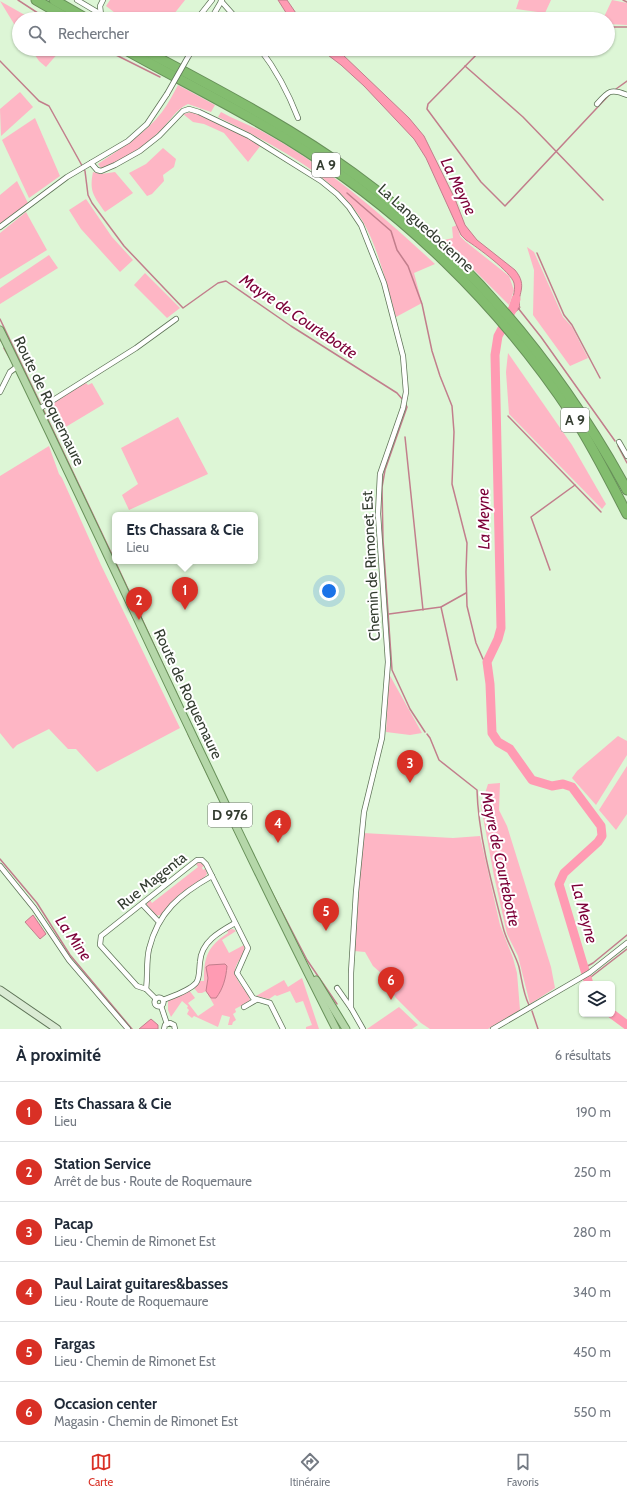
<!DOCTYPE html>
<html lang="fr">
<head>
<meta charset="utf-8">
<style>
  body { margin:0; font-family:Cabin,sans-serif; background:#f6f6f7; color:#1f2937 }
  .controls { position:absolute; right:12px; bottom:12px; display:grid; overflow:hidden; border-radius:6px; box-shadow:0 1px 3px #0004 }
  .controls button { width:36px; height:36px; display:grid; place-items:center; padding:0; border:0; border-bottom:1px solid #e0e1e3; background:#fff; color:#1f2937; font:20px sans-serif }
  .you { position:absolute; left:329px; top:591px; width:14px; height:14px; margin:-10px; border:3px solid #fff; border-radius:50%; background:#1a73e8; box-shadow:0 0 0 6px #1a73e833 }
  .badge { display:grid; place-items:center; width:26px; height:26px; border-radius:50%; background:#d93025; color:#fff; font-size:13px; font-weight:700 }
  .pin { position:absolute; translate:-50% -33px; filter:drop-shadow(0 1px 2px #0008) }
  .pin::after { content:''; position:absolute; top:21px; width:14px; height:12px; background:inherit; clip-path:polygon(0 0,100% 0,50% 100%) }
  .popup { position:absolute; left:112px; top:512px; width:146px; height:52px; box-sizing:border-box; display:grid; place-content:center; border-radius:6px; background:#fff; filter:drop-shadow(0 1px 3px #0005); font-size:13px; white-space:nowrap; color:#747a83 }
  .popup b { font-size:15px; color:#1f2937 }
  .popup::after { content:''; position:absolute; left:50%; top:100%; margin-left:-8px; border:8px solid transparent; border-top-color:#fff }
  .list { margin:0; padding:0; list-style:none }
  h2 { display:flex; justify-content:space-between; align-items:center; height:52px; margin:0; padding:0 16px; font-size:17px }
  h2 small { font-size:13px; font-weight:400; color:#747a83 }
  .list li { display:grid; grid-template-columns:26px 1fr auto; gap:12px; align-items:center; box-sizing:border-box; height:60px; padding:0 16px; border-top:1px solid #e0e1e3 }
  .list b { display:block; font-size:15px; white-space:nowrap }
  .list p { margin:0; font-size:13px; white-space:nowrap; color:#747a83 }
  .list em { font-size:13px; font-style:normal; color:#747a83 }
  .icon { flex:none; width:22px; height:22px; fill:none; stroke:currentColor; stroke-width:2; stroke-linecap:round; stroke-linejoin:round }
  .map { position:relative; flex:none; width:627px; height:1029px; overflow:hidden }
  .search { position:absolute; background:#fff; box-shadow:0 1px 3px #0004; left:12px; right:12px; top:12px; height:44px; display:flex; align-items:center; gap:10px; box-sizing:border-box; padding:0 14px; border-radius:22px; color:#747a83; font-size:15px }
  .sheet { height:412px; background:#fff }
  nav { display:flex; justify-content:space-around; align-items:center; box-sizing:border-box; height:56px; border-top:1px solid #e0e1e3; background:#fff; font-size:11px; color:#747a83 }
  nav a { display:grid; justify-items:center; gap:2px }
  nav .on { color:#d93025 }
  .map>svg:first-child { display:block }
</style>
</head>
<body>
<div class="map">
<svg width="627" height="1029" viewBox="0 0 627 1029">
  <rect width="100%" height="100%" fill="#ddf6d6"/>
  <g fill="#feb6c5">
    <polygon points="110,0 185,0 170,19 123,19 106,6"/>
    <polygon points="519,0 551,0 545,13 516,9"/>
    <polygon points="612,0 627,3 627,25 608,24 608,19 603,19"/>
    <polygon points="0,1 32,19 19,19 19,32"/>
    <polygon points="31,49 57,49 59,52 46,67 39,61"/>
    <path d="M178 85 215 105 211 112 188 104C176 109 170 121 161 130 145 146 123 162 101 168L98 164C121 148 145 134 162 112 168 104 173 94 178 85Z"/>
    <polygon points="20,92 33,107 1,136 0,109"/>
    <polygon points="192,112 243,135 261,145 248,162 224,133 204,124 193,122 183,114"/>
    <path d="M221 112C235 120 250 125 265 133 328 167 383 216 435 264L414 273 422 303 396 317C387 286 378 247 362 220 333 173 265 141 218 117Z"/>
    <polygon points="35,118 60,176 29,198 2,140"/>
    <polygon points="163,148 176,159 174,167 163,175 164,181 152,194 147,196 129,173 146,164"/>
    <path d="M93 172 101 174 115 172 133 193 105 212C94 196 89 192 93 172Z"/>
    <polygon points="17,181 28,203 0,225 0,195"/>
    <polygon points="86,199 112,237 133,260 120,272 81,229 69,210"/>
    <polygon points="26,212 47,250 0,279 0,233"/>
    <polygon points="457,225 460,236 466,242 509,276 514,290 509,305 444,240 453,238 452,227"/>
    <polygon points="527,247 534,252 563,317 572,327 588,358 570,366 533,315 534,270"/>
    <polygon points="49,255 58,268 0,304 0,288"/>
    <polygon points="145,273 180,308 167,318 134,285"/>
    <polygon points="508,353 572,445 606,504 602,509 509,414 506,372"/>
    <polygon points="86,383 88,385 92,383 104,404 59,431 46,406 76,387"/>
    <polygon points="178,417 208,474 129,510 122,495 138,484 121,448"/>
    <polygon points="49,446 59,474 62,478 101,565 180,728 97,772 76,749 68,749 49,729 17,745 13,749 0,733 0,476"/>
    <polygon points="389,674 422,733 410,735 386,732"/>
    <polygon points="618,736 627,741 627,755 596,805 572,778 577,771"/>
    <polygon points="627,766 627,814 616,830 599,810"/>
    <polygon points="500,783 499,810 507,826 551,967 555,988 530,1004 518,956 507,934 494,876 481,806 488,784"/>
    <polygon points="363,833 453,838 480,836 500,925 513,958 517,973 520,1010 488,1029 430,1029 421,1023 396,998 382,974 373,966 365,952 354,951"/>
    <polygon points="198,862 202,862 205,866 202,867 203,870 206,868 207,874 204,878 181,893 161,915 155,916 147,907 147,903 150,900 152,903 198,867 196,864"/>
    <path d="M233 929 236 931 222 940 229 953 244 945C247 954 235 962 235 971 235 983 250 991 250 1001L235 1009 236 1012 233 1014 236 1020 233 1022 232 1025H228L230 1017 222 1015 218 1027 194 1016 192 1018 187 1014 189 1010 187 1008 188 1006 182 1001 171 1017 168 1010V1001L189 990 195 998 188 1003 198 1016 214 1005 206 991 202 993H198L194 988 200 981H204C204 957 207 947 228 933L227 930Z"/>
    <polygon points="302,978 319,1029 306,1029 306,1027 312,1025 303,1001 296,1003 290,991 277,996 275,995 269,999 256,996 284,980 288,987"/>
    <polygon points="399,1007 418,1025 412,1029 367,1029"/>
  </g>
  <g fill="#ff9bb3" stroke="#c27e8c">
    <polygon points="278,0 287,0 300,19 290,19"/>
    <path d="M320 49H335L342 54 409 118 424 136 455 199 465 225 477 240 515 270C529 287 516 294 520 308L514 313 509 308C512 301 516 291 514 283 511 272 477 247 466 240L461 235 426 158 414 139 364 86 341 65Z"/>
    <polygon points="33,915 46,934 40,939 25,922"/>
    <path d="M225 964 227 966C226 978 223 989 216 998H211L206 991 208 978 206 967 209 965Z"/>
    <polygon points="151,1019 158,1025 158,1029 139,1029"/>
  </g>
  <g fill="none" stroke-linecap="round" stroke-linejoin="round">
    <g stroke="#c27e8c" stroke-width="1.5">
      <polyline points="18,0 47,19"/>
      <polyline points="623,0 627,2"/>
      <polyline points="508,19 510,14"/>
      <polyline points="608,27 627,27"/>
      <polyline points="104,49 160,77"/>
      <polyline points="482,49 428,104 427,109 481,182 505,206 610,94"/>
      <polyline points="0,61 39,101 49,106 85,171 88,195 92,203 124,246 183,308 218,283 226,281 291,326 397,393 403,400"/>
      <polyline points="465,66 523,117 603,200"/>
      <polyline points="616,89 627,81"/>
      <polyline points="347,193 391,231 397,250 408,266 422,304 432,351 440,376 452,406 454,432 452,484 467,543 466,572 467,606 476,643 483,659 487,662"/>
      <polyline points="537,253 564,315 572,325 600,378"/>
      <polyline points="518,308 541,337 615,441"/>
      <polyline points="0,319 41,405"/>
      <polyline points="0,340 0,341"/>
      <polyline points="4,348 11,360"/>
      <polyline points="406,405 407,407 385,470 382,487 383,540 392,670 410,709 425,732"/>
      <polyline points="43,409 115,561"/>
      <polyline points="508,416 601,512"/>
      <polyline points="405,437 423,610"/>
      <polyline points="618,446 627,463"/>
      <polyline points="115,561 180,701"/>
      <polyline points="550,570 531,517 575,485"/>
      <polyline points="441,607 457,680"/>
      <polyline points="389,614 441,607 466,593"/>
      <polyline points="188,734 238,838"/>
      <path d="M427 734 430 738 439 760 477 790C478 833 492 885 503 927 506 941 515 953 519 967 522 980 523 993 529 1005"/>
      <polyline points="0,859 37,903 70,955 132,1029"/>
      <polyline points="266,881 307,960 337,1004"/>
      <polyline points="584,968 593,963 627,935"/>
      <polyline points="587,980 627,949"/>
      <polyline points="532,1011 538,1029"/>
    </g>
    <g stroke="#ff9bb3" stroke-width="9">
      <polyline points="516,299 513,308 498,336 495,355 501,628 498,639 487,662 490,684 492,733 498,742 510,749 532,780 552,786 563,784 572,787 601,826 602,836 598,842 564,873 559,884 589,984"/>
      <polyline points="612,1014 627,1025"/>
    </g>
    <defs>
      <g id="street">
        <polyline points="77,0 109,19"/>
        <polyline points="221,1 237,19"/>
        <polyline points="101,15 100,6 103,0"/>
        <polyline points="197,19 212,0"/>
        <polyline points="211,19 222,0"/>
        <polyline points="161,49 167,51 174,49"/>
        <path d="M260 49C277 71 288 92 298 118"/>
        <polyline points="188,57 193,49"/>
        <path d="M597 104C608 91 611 88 627 95"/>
        <polyline points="91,163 97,170 101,171 115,165 140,151 159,136 183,111 189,109 199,112 249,136 321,181 337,194 349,207 361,225 384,283 403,356 406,392 403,408 380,474 378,514 388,662 382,738 364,812 356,892 351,973 351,1008 363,1029"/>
        <polyline points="0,227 67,177 128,141 147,124 167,94"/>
        <polyline points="0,392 10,372 18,366"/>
        <polyline points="39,409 136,348 176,319"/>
        <polyline points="619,442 627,456"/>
        <polyline points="0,866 34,908 69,960 128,1029"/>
        <polyline points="142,904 158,921"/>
        <polyline points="337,988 351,1008"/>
        <path d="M146 989C148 975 146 962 149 949 158 912 180 894 212 876"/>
        <circle cx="159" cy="1002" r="4.5"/>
        <polyline points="156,999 146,989 137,986 100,945 101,936 197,860 202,860 206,864 248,948 237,973 253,998 270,1003 283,1029"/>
        <path d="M163 1000C173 996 189 991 196 983 200 978 199 969 200 962 201 942 219 932 235 923"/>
        <polyline points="161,1006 167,1024"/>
        <polyline points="244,1007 256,1000"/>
        <polyline points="164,1029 165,1025 170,1023 174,1025 175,1029"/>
        <polyline points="493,1029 589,973 627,943"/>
      </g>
      <polyline id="secondary" points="0,990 57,1029"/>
      <g id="primary">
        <path d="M0 330C113 562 219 799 336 1029"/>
        <polyline points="316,980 346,1029"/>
      </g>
      <g id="highway">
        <polyline points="36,0 69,19"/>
        <polyline points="54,0 87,19"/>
        <path d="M124 49C178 79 234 107 287 139 401 209 499 304 573 416 593 447 610 481 627 514"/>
        <path d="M142 49C214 88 287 125 353 173 468 256 559 366 627 490"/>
      </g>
    </defs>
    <use href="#street" stroke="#5f7458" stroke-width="6"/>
    <use href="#secondary" stroke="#5f7458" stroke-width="9"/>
    <use href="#primary" stroke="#679059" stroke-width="9"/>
    <use href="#highway" stroke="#679059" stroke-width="11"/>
    <use href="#street" stroke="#fff" stroke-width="4.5"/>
    <use href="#secondary" stroke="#daebd4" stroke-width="7"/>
    <use href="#primary" stroke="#b5d7a9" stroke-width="7"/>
    <use href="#highway" stroke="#83bd6f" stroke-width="9"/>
    <defs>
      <polyline id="street-bridge" points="167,94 188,57"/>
    </defs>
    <use href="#street-bridge" stroke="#5f7458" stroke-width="6" stroke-linecap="butt"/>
    <use href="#street-bridge" stroke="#fff" stroke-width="4.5"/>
  </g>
  <g text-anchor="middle" stroke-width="4" stroke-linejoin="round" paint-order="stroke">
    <g fill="#fff" stroke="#70766e" stroke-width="1">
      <rect x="312" y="153" width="28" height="24" rx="3"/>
      <rect x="561" y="408" width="28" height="24" rx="3"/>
      <rect x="208" y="803" width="44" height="24" rx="3"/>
    </g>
    <g font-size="14" font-weight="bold" fill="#333c30">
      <text x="326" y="170">A 9</text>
      <text x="575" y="425">A 9</text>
      <text x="230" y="820">D 976</text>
    </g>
    <g font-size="15" fill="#333c30" stroke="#fff">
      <text transform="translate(426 228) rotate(42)" y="5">La Languedocienne</text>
      <text transform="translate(49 401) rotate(64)" y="5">Route de Roquemaure</text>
      <text transform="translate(371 566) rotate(-93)" y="5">Chemin de Rimonet Est</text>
      <text transform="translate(188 694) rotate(65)" y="5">Route de Roquemaure</text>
      <text transform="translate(152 881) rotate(-38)" y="5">Rue Magenta</text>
    </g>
    <g font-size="16" font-style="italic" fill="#7c0037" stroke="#fff">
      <text transform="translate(459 186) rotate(64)" y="6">La Meyne</text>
      <text transform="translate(299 316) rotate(34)" y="6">Mayre de Courtebotte</text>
      <text transform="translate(483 519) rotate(-91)" y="6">La Meyne</text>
      <text transform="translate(501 859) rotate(78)" y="6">Mayre de Courtebotte</text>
      <text transform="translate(585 913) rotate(75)" y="6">La Meyne</text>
      <text transform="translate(74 938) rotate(55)" y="6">La Mine</text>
    </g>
  </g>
</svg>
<div class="controls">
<button><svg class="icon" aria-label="layers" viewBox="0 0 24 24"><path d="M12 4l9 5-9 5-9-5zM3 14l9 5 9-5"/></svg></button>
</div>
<div class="you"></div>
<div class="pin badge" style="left:185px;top:610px">1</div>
<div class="popup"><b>Ets Chassara &amp; Cie</b>Lieu</div>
<div class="pin badge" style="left:139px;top:620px">2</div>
<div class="pin badge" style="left:410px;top:783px">3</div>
<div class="pin badge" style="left:278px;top:843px">4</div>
<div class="pin badge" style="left:326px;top:931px">5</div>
<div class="pin badge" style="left:391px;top:1000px">6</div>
<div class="search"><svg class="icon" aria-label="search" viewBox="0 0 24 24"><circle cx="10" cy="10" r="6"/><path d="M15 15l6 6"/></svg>Rechercher</div>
</div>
<section class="sheet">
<h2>À proximité<small>6 résultats</small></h2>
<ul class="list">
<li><span class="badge">1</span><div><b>Ets Chassara &amp; Cie</b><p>Lieu</p></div><em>190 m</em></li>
<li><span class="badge">2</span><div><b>Station Service</b><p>Arrêt de bus · Route de Roquemaure</p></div><em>250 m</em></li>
<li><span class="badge">3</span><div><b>Pacap</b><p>Lieu · Chemin de Rimonet Est</p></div><em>280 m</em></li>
<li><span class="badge">4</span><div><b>Paul Lairat guitares&amp;basses</b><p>Lieu · Route de Roquemaure</p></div><em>340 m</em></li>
<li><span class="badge">5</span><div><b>Fargas</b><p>Lieu · Chemin de Rimonet Est</p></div><em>450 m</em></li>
<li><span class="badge">6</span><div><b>Occasion center</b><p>Magasin · Chemin de Rimonet Est</p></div><em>550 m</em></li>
</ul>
</section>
<nav>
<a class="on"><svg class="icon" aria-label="map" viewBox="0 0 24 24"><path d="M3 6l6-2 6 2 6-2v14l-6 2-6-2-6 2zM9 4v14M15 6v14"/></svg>Carte</a>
<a><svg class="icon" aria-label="directions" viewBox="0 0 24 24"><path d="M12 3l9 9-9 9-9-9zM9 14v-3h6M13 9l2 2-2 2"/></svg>Itinéraire</a>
<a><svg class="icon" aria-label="saved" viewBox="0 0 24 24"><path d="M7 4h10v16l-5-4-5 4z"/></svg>Favoris</a>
</nav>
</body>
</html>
